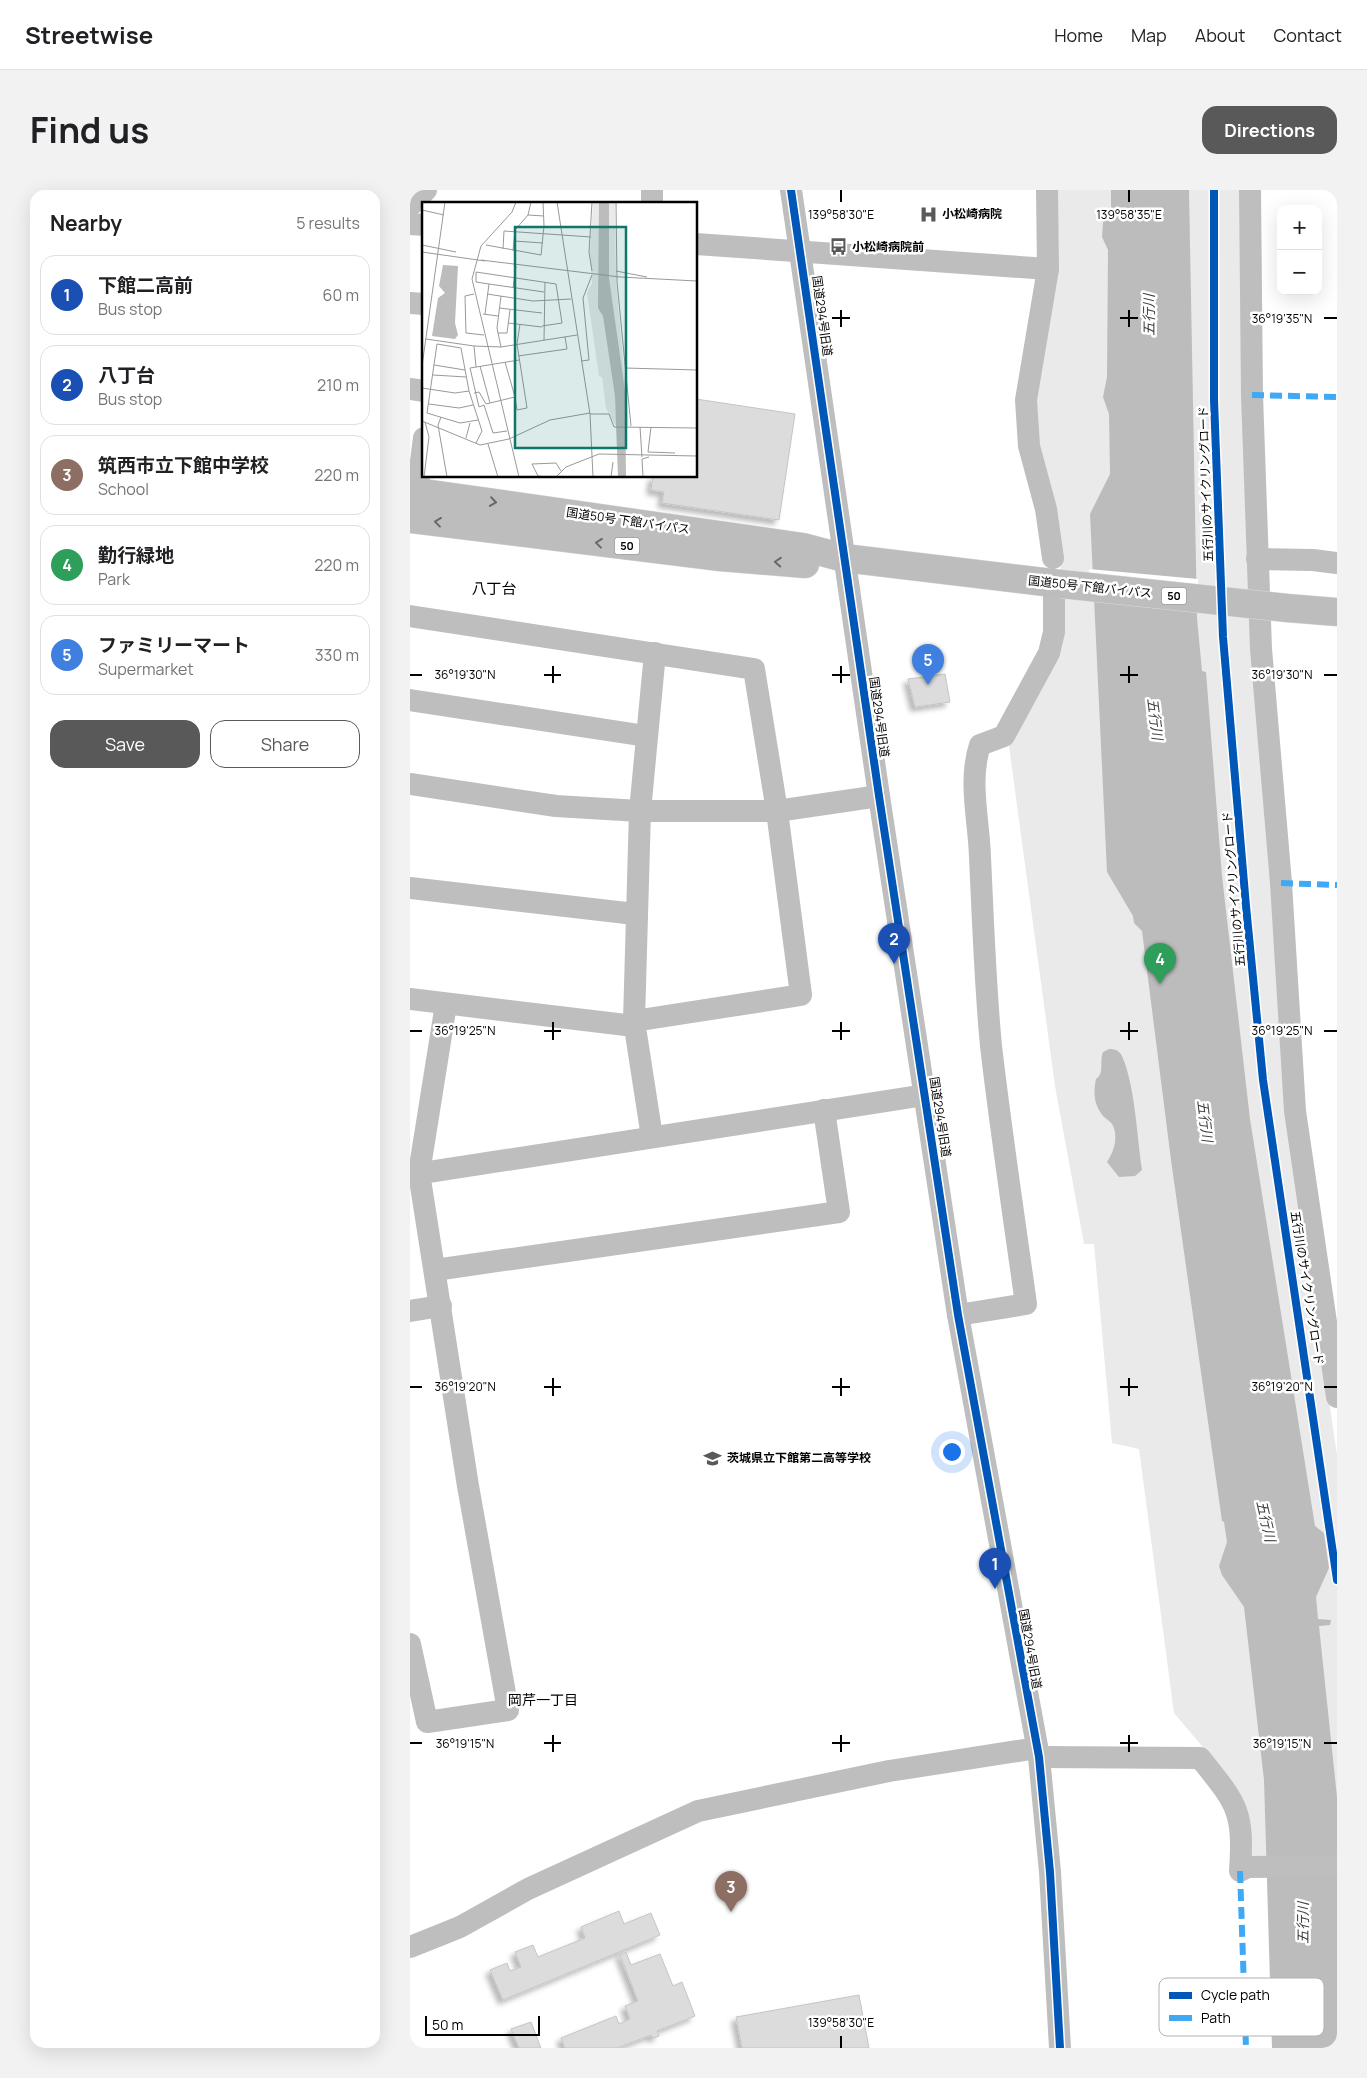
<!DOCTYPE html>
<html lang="en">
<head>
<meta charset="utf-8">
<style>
  body { margin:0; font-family:Manrope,"Noto Sans JP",sans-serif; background:#f2f2f2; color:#202124 }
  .controls { position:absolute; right:15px; top:15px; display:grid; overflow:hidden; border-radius:10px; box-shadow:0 5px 20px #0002 }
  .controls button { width:45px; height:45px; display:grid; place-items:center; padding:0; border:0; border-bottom:1px solid #e0e0e0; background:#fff; color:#202124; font:25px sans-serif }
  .scale { position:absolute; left:15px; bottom:12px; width:115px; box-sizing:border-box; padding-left:5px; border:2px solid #000; border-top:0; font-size:14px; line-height:18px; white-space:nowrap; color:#000; -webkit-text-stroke:4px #fff; paint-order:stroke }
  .you { position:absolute; left:541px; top:1261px; width:18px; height:18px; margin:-12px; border:4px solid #fff; border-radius:50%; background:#1a73e8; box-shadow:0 0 0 8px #1a73e833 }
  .badge { display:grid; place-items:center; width:32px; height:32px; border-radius:50%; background:#595959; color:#fff; font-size:16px; font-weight:700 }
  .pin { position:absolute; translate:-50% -41px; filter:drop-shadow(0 1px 2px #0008) }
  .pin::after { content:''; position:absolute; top:26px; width:18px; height:15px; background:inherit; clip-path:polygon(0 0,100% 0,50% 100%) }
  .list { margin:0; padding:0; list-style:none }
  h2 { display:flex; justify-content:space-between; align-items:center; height:65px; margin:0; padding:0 20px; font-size:21px }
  h2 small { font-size:16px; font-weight:400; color:#757577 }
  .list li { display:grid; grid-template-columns:32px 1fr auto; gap:15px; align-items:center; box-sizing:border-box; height:80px; margin:0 10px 10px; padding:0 10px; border:1px solid #e0e0e0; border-radius:15px }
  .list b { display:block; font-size:19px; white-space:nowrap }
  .list p { margin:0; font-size:16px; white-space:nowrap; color:#757577 }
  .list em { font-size:16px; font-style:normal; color:#757577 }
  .actions { display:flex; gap:10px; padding:15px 20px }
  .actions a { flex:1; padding:11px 0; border:1px solid #595959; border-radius:15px; text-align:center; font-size:18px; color:#595959 }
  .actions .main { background:#595959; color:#fff }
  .map { position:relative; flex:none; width:927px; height:1858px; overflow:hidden; border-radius:15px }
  header { display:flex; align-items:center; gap:30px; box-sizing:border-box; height:70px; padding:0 25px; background:#fff; border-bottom:1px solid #e0e0e0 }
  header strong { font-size:24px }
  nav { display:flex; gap:28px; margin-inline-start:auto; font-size:18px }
  .intro { display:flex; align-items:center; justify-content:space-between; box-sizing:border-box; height:120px; padding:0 30px }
  h1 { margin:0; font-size:35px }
  .button { padding:12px 22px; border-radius:15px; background:#595959; color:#fff; font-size:18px; font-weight:700 }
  main { display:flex; gap:30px; padding:0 30px }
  aside { flex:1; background:#fff; border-radius:15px; box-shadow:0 5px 20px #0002 }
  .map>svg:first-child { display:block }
</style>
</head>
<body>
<header>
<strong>Streetwise</strong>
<nav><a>Home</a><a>Map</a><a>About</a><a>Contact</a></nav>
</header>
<div class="intro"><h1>Find us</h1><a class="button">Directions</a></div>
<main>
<aside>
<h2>Nearby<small>5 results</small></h2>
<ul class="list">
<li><span class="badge" style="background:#1a4fb4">1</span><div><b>下館二高前</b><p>Bus stop</p></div><em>60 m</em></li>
<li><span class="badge" style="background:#1a4fb4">2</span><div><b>八丁台</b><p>Bus stop</p></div><em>210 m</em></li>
<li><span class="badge" style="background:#8d6e63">3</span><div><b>筑西市立下館中学校</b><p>School</p></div><em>220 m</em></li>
<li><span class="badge" style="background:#2e9e5b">4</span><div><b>勤行緑地</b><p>Park</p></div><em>220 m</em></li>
<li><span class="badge" style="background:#3f7fe0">5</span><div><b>ファミリーマート</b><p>Supermarket</p></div><em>330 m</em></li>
</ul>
<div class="actions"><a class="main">Save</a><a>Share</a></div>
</aside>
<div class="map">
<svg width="927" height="1858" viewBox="0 0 927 1858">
  <defs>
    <filter id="shadow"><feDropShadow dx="-4.5" dy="4.5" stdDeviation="2.5" flood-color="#0004"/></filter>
  </defs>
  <rect width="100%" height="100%" fill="#fff"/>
  <polygon fill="#eaeaea" points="643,0 834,0 877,924 927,1265 927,1669 838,1666 792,1556 764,1523 729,1259 702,1253 684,1054 674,1054 645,896 598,549 647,468 651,362 625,253 623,216"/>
  <g fill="#bcbcbc">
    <polygon points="701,0 779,0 787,428 792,481 796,482 812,686 840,929 905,1336 914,1343 919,1378 906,1407 908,1429 921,1430 920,1435 909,1436 927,1607 927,1858 862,1858 854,1590 834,1417 812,1385 809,1376 817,1352 814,1332 812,1331 761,970 732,741 724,733 723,726 697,682 680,324 700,284 699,224 693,207 697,187 698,60 692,47 693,32 701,21"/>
    <path d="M699 859C705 859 709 860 712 866 725 895 727 947 732 980L725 986 709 987 697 972C704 962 709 946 702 934 700 931 696 929 693 926 684 915 683 903 686 889 695 883 689 872 693 862Z"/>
  </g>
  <polygon fill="#fff" points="679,379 788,389 789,418 680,406"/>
  <g fill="#dcdcdc" stroke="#c5c5c5" filter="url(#shadow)">
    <polygon points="286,209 385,224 369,330 252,313 254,302 241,300 243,286 286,286"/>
    <polygon points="535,484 540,512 505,517 498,489"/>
    <polygon points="209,1721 214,1734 241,1723 250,1745 93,1810 80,1780 97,1773 100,1781 111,1777 105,1762 123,1755 128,1767 175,1748 171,1737"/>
    <polygon points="216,1762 221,1775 250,1764 263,1796 272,1792 285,1826 247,1841 249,1846 243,1848 241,1845 207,1858 155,1858 151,1848 206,1826 209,1834 220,1829 215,1816 228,1811 210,1765"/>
    <polygon points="449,1805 459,1858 332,1858 326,1827"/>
    <polygon points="121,1832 131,1858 109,1858 101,1839"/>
  </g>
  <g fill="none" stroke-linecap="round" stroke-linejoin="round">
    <defs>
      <g id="highway">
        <polyline points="0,301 393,357 434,368 651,394"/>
        <polyline points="0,329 310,367 395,374"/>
        <polyline points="877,418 927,422"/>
      </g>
    </defs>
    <use href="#highway" stroke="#dbdbdb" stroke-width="29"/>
    <g stroke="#bebebe" stroke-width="22">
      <polyline points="381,0 469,606 548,1125 629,1567 640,1682 650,1858"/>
      <polyline points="637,0 638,79 616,210 619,256 636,319 643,368"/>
      <polyline points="840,0 842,205 851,459 871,693 885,921 927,1207"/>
      <polyline points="242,14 242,0"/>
      <polyline points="0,16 16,0"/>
      <polyline points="0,34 14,35"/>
      <polyline points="286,54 638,79"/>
      <polyline points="0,113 14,114"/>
      <polyline points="0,199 14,201"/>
      <polyline points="7,302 14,248"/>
      <polyline points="847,369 903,370 927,373"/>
      <polyline points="0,426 344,479 367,621 391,805 224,831"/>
      <polyline points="0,510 236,546"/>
      <polyline points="0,594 146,616 230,621 367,621 469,606"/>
      <polyline points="0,698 225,724"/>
      <polyline points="0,809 224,836"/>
      <polyline points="242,947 224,831 230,621 245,463"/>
      <polyline points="0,985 515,905"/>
      <polyline points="25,1080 429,1022 414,920"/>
      <polyline points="0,1121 31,1116"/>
      <path d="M548 1125 616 1114C604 1028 591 942 581 856 575 793 573 730 570 667 569 630 558 591 570 555L594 546 639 463 644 442V405"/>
      <polyline points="0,1454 17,1532 98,1520 58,1296 9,983 36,814"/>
      <path d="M629 1567 790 1568C827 1614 834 1620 830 1681L838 1677 927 1676"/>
      <polyline points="0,1757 50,1737 118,1699 288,1621 479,1581 627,1558"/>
    </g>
    <use href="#highway" stroke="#bdbdbd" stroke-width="28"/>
    <defs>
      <polyline id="highway-bridge" points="651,394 877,418"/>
    </defs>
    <use href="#highway-bridge" stroke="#dbdbdb" stroke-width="29" stroke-linecap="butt"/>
    <use href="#highway-bridge" stroke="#bdbdbd" stroke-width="28"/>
    <g stroke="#3fa9f5" stroke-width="6" stroke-dasharray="12 6" stroke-linecap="butt">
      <polyline points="842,205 927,207"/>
      <polyline points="871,693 927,695"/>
      <polyline points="830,1681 836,1858"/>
    </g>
    <defs>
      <g id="cycleway">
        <polyline points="381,0 469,606 548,1125 629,1567 640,1682 650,1858"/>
        <polyline points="804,0 804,210 813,447 836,716 853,890 927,1390"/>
      </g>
    </defs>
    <use href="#cycleway" stroke="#fff" stroke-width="11"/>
    <use href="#cycleway" stroke="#0057b8" stroke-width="8"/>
  </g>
  <defs><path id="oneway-chevron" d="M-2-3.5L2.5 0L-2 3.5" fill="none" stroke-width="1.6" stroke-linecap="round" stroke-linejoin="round" transform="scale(1.25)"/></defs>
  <g stroke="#686868">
    <use href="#oneway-chevron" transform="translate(83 312) rotate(8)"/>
    <use href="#oneway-chevron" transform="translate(28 332) rotate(-173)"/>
    <use href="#oneway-chevron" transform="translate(189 353) rotate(-173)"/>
    <use href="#oneway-chevron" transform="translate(368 372) rotate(-176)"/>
  </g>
  <path fill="none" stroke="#000" stroke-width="2" d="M431 0V12M719 0V12M431 120V137M719 120V137M422 128H440M710 128H728M914 128H927M143 476V493M431 476V493M719 476V493M0 485H12M134 485H151M422 485H440M710 485H728M914 485H927M143 832V850M431 832V850M719 832V850M0 841H12M134 841H151M422 841H440M710 841H728M914 841H927M143 1188V1206M431 1188V1206M719 1188V1206M0 1197H12M134 1197H151M422 1197H440M710 1197H728M914 1197H927M143 1545V1562M431 1545V1562M719 1545V1562M0 1553H12M134 1553H151M422 1553H440M710 1553H728M914 1553H927M431 1846V1858"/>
  <defs>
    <symbol id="hospital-bare" viewBox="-9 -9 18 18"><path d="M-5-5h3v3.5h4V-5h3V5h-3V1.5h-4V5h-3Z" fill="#595959" stroke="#fff" stroke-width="2.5" paint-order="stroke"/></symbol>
    <symbol id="bus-bare" viewBox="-9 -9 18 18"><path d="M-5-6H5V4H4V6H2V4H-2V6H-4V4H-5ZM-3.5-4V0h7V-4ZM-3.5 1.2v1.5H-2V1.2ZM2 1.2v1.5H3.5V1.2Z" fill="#595959" stroke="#fff" stroke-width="2.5" paint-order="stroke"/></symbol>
    <symbol id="school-bare" viewBox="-9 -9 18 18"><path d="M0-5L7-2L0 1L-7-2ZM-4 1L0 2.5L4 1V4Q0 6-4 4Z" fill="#595959" stroke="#fff" stroke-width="2.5" paint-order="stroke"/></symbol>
  </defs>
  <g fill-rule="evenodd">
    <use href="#hospital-bare" x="506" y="12" width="25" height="25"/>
    <use href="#bus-bare" x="416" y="44" width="25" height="25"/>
    <use href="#school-bare" x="290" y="1256" width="25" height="25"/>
  </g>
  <g text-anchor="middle" stroke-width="5" stroke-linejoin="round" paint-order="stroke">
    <g fill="#fff" stroke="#4c4c4c" stroke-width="1">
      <rect x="204.5" y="347.5" width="25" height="17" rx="4"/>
      <rect x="751.5" y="397.5" width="25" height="17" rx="4"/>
    </g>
    <g font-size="11" font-weight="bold" fill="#000">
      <text x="217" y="360">50</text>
      <text x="764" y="410">50</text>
    </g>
    <g font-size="12" font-weight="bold" fill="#000" stroke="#fff" text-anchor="start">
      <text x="532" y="28">小松崎病院</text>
      <text x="442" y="61">小松崎病院前</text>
      <text x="317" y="1272">茨城県立下館第二高等学校</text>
    </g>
    <g font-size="12" fill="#000" stroke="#fff">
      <text transform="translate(412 126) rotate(82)" y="4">国道294号旧道</text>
      <text transform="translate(796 294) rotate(-92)" y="4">五行川のサイクリングロード</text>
      <text transform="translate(218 331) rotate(8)" y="4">国道50号 下館バイパス</text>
      <text transform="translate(680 397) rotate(6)" y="4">国道50号 下館バイパス</text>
      <text transform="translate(469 527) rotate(82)" y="4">国道294号旧道</text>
      <text transform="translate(824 699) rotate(-95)" y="4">五行川のサイクリングロード</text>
      <text transform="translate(530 927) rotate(81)" y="4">国道294号旧道</text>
      <text transform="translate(897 1098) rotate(81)" y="4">五行川のサイクリングロード</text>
      <text transform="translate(620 1459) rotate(80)" y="4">国道294号旧道</text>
    </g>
    <g font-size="14" font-style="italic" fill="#404040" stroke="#fff">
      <text transform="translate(739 125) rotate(-90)" y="5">五行川</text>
      <text transform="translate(745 529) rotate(83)" y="5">五行川</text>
      <text transform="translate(795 931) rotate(83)" y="5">五行川</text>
      <text transform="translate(856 1331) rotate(77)" y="5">五行川</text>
      <text transform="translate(893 1733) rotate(-90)" y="5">五行川</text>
    </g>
    <g font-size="14" fill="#000" stroke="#fff">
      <text x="133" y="1515">岡芹一丁目</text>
    </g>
    <g font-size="15" fill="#000" stroke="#fff">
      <text x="84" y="404">八丁台</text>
    </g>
  </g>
  <g transform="translate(12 12)">
    <rect width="275" height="275" fill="#fff"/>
    <path d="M171 0H193L194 80 207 224 193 223 184 206 180 175 177 174 165 91 170 81 168 51Z" fill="#eaeaea"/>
    <path d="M177 0H187V76L203 189 204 275H196L193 194 181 114 176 106ZM21 63 36 64 33 121 36 133 33 137 10 134 16 96 23 91 17 84Z" fill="#bcbcbc"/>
    <path fill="none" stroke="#999" stroke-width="1" d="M94 0 90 10 59 44 50 77 97 275M135 0 168 212 171 275M170 0 167 50 170 69M194 0 195 80 209 224M0 8 22 13M106 13 122 14M92 39 121 41M0 43 34 50M64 43 119 53 122 24 121 0M81 47 82 29 169 35M91 49 93 28 106 13 109 0M0 50 63 59M59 58 198 75 275 79M194 69 225 75M67 82 54 80V70L134 82 140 121 120 124M91 86 94 64M52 92 43 94 44 131 62 133M65 92 111 99 149 97M79 94 75 126 79 145M77 106 120 111M61 112 76 114M63 112 67 82 122 90M86 121 120 125M76 131H85L88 108M4 137 52 144 79 145 155 133M122 138 123 80M52 144 54 165M96 154 145 147 143 135M159 159 167 158 161 96 170 73M83 160 93 195M12 163 43 168M0 164 23 0M58 164 68 201 93 195 95 208 105 206 95 142 98 122M203 166 275 168M11 173 44 175M0 186 33 191 47 189M52 191 57 190 64 202 68 201M7 202 37 206 51 203M168 212H187L192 225 275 226M19 215 16 223 25 275M0 219 58 243 87 237 128 218 168 211M218 225 220 255M229 225 226 250 253 251M85 229 71 231 62 203 57 205 48 166 97 158M44 236 48 221M54 241 60 229 47 189 39 146 15 142 5 211 38 221 56 218M66 242 76 275M2 275 7 235 3 220M124 275 116 274 110 262 134 261 139 269M134 275 144 265 177 252 275 254M189 275 191 260M221 275 220 257 227 255"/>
    <path fill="#0f766e" fill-opacity="0.15" stroke="#0f766e" stroke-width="2.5" d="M93 25H204V246H93Z"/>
    <rect width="275" height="275" fill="none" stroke="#000" stroke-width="2.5"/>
  </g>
  <rect x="749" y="1788" width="165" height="58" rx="8" fill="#fff" stroke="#b2b2b2" stroke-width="1"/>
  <rect x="759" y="1802" width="23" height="7" fill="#0057b8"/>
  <rect x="759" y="1825" width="23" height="6" fill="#3fa9f5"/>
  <g font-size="14" fill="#000">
    <text x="791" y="1810">Cycle path</text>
    <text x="791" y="1833">Path</text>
  </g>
  <g font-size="12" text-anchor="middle" fill="#000" stroke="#fff" stroke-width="5" stroke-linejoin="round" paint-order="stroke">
    <text x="431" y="29">139°58'30"E</text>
    <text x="719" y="29">139°58'35"E</text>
    <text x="872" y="133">36°19'35"N</text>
    <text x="55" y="489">36°19'30"N</text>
    <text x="872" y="489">36°19'30"N</text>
    <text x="55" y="845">36°19'25"N</text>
    <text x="872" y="845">36°19'25"N</text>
    <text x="55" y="1201">36°19'20"N</text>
    <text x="872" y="1201">36°19'20"N</text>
    <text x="55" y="1558">36°19'15"N</text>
    <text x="872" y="1558">36°19'15"N</text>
    <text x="431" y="1837">139°58'30"E</text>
  </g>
</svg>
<div class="controls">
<button>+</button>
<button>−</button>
</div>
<div class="scale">50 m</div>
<div class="you"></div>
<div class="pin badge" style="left:585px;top:1399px;background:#1a4fb4">1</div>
<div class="pin badge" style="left:484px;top:774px;background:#1a4fb4">2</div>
<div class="pin badge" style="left:321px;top:1722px;background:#8d6e63">3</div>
<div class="pin badge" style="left:750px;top:794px;background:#2e9e5b">4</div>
<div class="pin badge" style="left:518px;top:495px;background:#3f7fe0">5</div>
</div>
</main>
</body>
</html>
